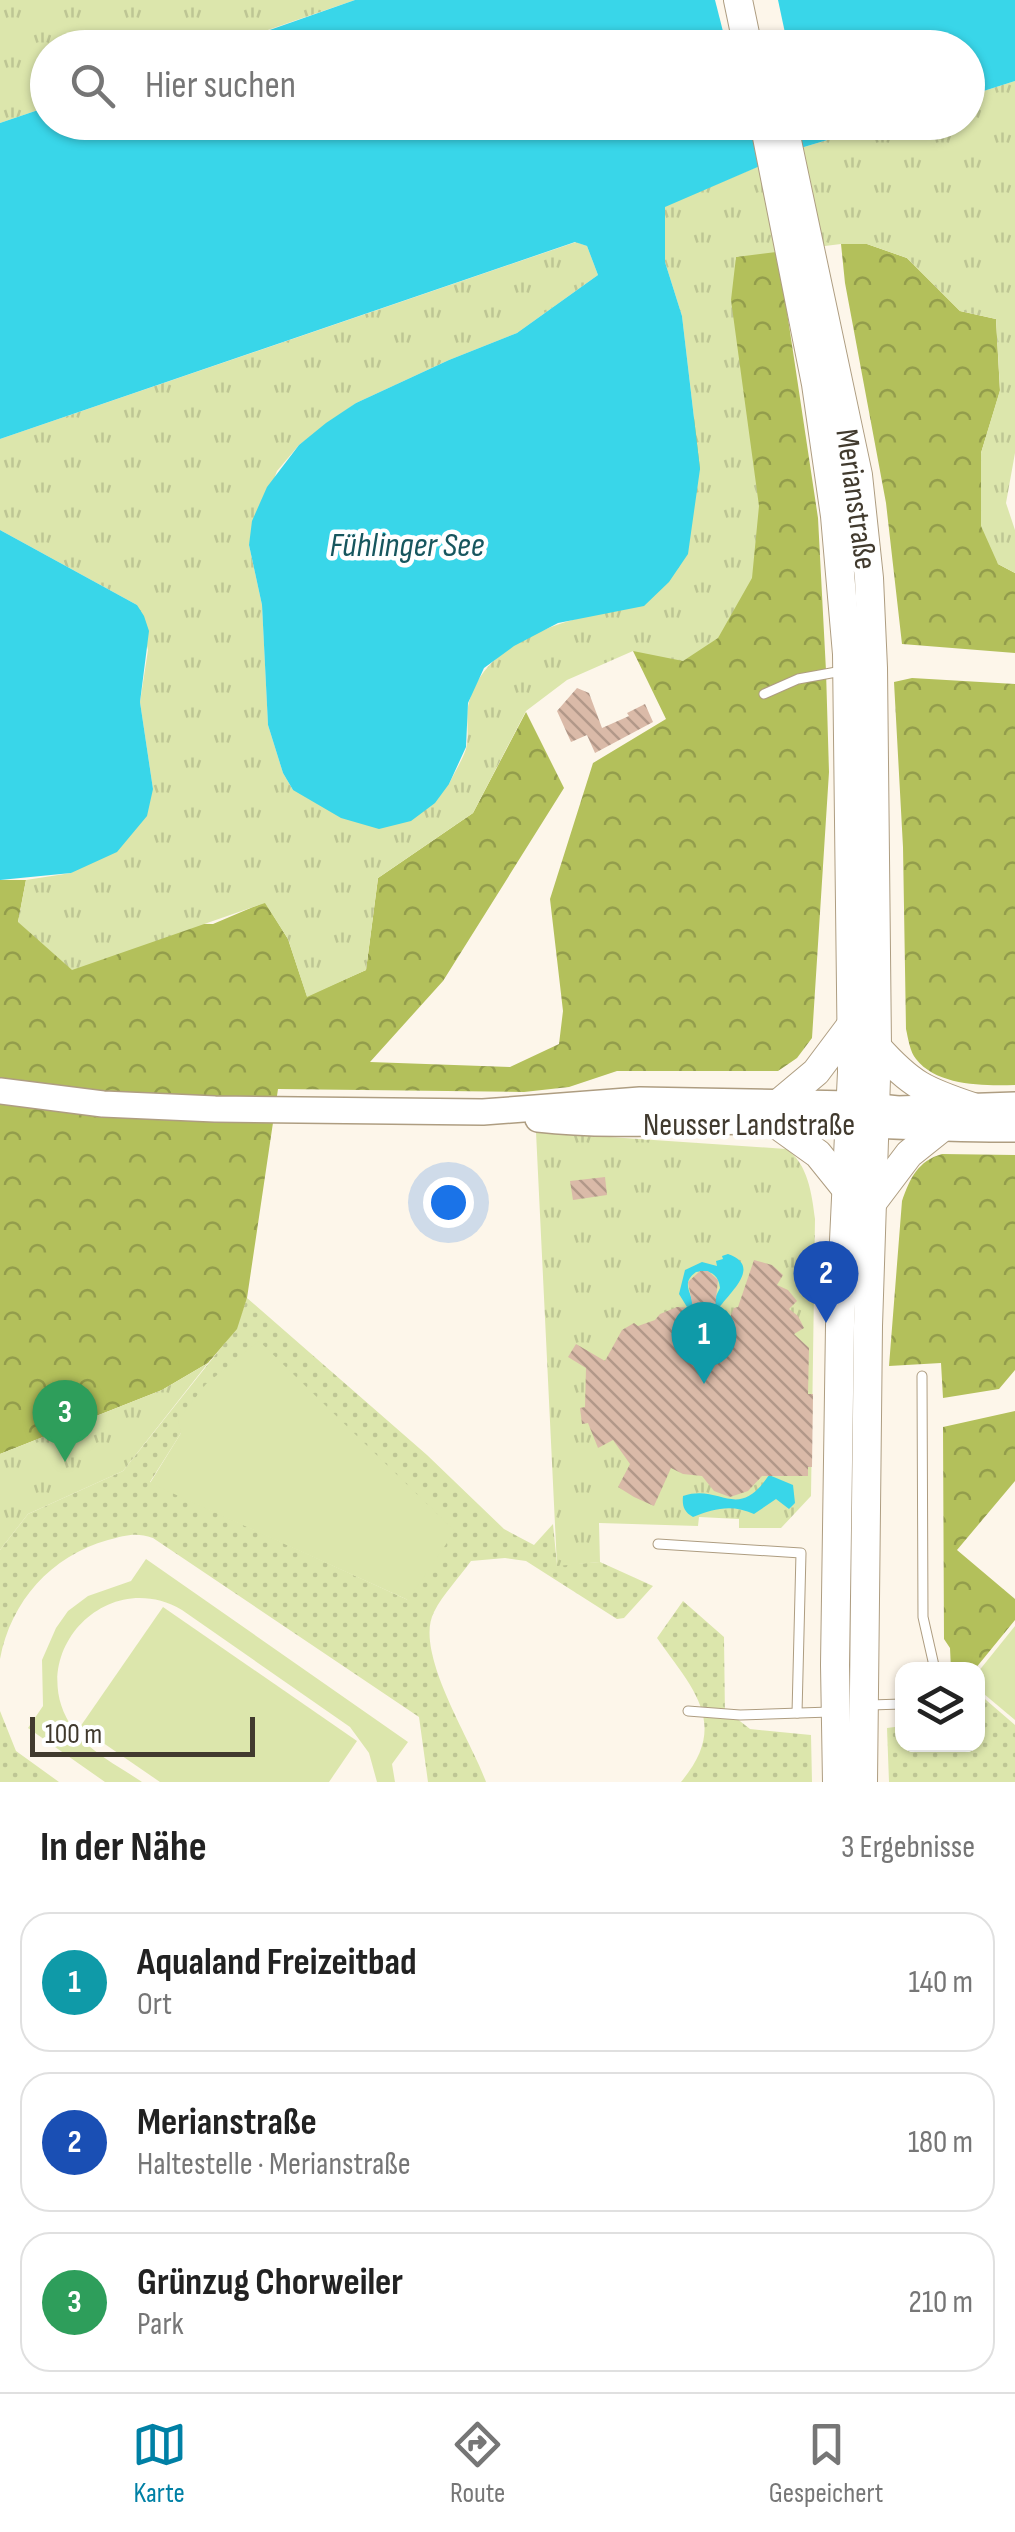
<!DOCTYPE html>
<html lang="de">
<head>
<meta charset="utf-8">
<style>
  body { margin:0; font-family:"Sofia Sans Condensed",sans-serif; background:#f2f2f2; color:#222 }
  .controls { position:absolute; right:30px; bottom:30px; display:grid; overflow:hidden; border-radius:20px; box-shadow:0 2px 8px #0004 }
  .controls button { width:90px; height:90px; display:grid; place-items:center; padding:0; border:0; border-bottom:2px solid #e0e0e0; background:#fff; color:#222; font:50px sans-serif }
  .scale { position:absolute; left:30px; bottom:25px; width:225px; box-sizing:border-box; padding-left:10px; border:5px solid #413a2e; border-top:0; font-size:28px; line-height:35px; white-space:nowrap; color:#413a2e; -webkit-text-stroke:8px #fff; paint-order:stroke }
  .you { position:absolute; left:448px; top:1202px; width:35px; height:35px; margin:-25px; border:8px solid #fff; border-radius:50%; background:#1a73e8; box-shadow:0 0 0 15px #1a73e833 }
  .badge { display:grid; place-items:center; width:65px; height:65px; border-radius:50%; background:#0080a5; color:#fff; font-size:32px; font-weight:700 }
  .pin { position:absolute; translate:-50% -82px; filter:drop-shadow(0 2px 5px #0008) }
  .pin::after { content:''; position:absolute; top:52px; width:35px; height:30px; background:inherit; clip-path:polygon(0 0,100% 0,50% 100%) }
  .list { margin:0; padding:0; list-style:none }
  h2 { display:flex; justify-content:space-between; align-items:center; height:130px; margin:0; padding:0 40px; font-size:42px }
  h2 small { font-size:32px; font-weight:400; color:#767676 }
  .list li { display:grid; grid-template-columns:65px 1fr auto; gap:30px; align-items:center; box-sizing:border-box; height:140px; margin:0 20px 20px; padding:0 20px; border:2px solid #e0e0e0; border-radius:30px }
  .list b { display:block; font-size:38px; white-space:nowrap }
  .list p { margin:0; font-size:32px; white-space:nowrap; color:#767676 }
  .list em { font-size:32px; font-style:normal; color:#767676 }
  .icon { flex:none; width:55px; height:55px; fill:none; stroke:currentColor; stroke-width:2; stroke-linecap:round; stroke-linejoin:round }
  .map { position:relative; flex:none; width:1015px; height:1782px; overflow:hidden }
  .search { position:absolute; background:#fff; box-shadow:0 2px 8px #0004; left:30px; right:30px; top:30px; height:110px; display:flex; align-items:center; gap:25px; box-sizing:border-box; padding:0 35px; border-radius:55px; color:#767676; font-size:38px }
  .sheet { height:610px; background:#fff }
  nav { display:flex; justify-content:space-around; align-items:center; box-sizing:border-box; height:140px; border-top:2px solid #e0e0e0; background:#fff; font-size:28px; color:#767676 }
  nav a { display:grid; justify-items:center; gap:5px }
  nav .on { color:#0080a5 }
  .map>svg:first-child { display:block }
</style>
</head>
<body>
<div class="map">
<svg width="1015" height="1782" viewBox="0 0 1015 1782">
  <defs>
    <pattern id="grass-dots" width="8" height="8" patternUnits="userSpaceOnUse" patternTransform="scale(2.5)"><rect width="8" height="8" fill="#dce6ac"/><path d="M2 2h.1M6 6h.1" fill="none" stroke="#bec694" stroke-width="1.8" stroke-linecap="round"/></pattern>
    <pattern id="forest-crowns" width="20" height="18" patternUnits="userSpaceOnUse" patternTransform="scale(2.5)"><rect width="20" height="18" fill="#b3c05b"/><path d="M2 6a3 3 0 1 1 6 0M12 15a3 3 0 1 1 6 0" fill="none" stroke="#939d4c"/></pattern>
    <pattern id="park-tufts" width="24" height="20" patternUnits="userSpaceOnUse" patternTransform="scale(2.5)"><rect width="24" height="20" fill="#dce6ac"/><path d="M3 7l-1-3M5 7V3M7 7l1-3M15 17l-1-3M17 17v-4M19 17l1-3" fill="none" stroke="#bec694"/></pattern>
    <pattern id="building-back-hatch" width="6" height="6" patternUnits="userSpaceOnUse" patternTransform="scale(2.5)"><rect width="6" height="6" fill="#dabaa8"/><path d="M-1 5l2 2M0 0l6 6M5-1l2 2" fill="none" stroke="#b29889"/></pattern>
  </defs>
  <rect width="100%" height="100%" fill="#fdf6ea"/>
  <g fill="url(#grass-dots)" fill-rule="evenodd">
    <path d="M247 1298 427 1455 504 1529 534 1545 553 1524 557 1565 600 1562 653 1586 624 1618 617 1619 526 1561 505 1558 471 1561C459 1578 443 1594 434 1612 413 1652 472 1741 486 1782H428L419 1717 153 1538C136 1532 126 1535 108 1540 51 1556 11 1601 0 1659V1550L28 1514 123 1471 236 1329ZM181 1433 408 1600 150 1482Z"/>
    <path d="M683 1601 724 1637 725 1718H736L750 1729 811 1735 812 1782H681C730 1724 693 1689 657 1638Z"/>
    <polygon points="978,1693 1015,1725 1015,1782 889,1782 887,1728 902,1726 902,1744 978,1744"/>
    <polygon points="0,1711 16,1751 59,1782 0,1782"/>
  </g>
  <g fill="url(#forest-crowns)">
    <polygon points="841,244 867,244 907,258 960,311 996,319 1000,391 981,453 998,564 1015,573 1015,653 902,644 886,503 845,283"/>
    <polygon points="777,245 818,518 826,671 829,772 812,1038 797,1058 778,1071 617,1071 569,1087 524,1092 278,1089 247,1298 237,1329 208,1363 162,1390 0,1454 0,880 26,880 18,922 213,924 265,902 288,939 307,996 366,970 378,878 473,813 526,712 564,788 443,981 370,1062 510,1067 559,1044 563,1011 550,899 593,763 666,719 633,651 736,257"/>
    <path d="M912 678 1015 684V1085C984 1086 937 1086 916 1059 910 1052 908 1038 906 1029L903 847 894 682Z"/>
    <path d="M942 1154 1015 1155V1370L999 1389 943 1398 941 1363 889 1366 902 1201C910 1178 918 1161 942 1154Z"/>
    <polygon points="1015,1411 1015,1481 957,1550 1015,1599 1015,1620 975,1669 951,1669 950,1648 944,1639 943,1427"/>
  </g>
  <g fill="url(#park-tufts)">
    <polygon points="0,0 355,0 218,47 48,48 47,107 0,123"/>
    <path d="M1015 81V453L1006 503 1015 530V573L998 564 981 526V453L1000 390 996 319 960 311 907 258 867 244H841L736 257 731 300 759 506 752 578 718 638 683 661 633 651 567 680 526 711 473 813 378 878 366 970 307 997 288 939 265 903 72 970 18 922 26 880 71 873 153 789 140 702 148 650 137 605 0 530V439L576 242 587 246 598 275 517 333 449 360 356 403 299 445 277 471 249 545 262 605 268 725 283 773 293 790 449 784C454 773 462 761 466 749 470 734 465 717 469 702 483 648 547 625 596 614L700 469 682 316 665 262V206L804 147 884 123 968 122V96Z"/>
    <path d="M536 1132 786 1149C808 1163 812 1195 815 1219L811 1496 781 1528H739V1519L699 1517 698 1526 599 1523 600 1562 557 1566Z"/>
    <polygon points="208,1363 123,1471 28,1514 0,1550 0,1454 162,1390"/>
  </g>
  <g fill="#dce6ac">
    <polygon points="259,1341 455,1531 408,1600 150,1483 181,1433 178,1420 206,1384"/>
    <path d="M146 1559 408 1742 392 1764 395 1782H377L369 1753 350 1727 182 1610C105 1565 21 1657 74 1730 90 1752 120 1767 142 1782H105L28 1728 43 1706 42 1660 56 1628 68 1611 88 1596 131 1581Z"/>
    <polygon points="163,1607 357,1741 329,1782 160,1782 80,1727"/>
    <polygon points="1015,1626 1015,1720 978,1689 978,1672"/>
  </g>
  <g fill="#39d6e9">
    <polygon points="355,0 1015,0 1015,81 968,96 968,48 218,48"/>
    <polygon points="47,107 48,122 884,123 804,147 665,207 665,262 682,316 700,469 688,554 669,582 644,606 558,623 514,646 484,668 468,703 466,747 449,784 435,803 411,821 379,829 341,818 293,790 283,773 268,725 262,605 249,545 252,521 267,487 299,445 326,423 356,403 449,360 517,333 598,275 587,246 575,242 0,439 0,123"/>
    <polygon points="0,530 137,605 144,616 149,631 140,702 153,789 147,816 117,852 71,873 0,880"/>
    <path d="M728 1254C762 1266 731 1291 719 1308L712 1304 720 1288C719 1274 709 1269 696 1272 681 1283 691 1291 693 1304L687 1307 679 1294 685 1270 702 1262 717 1266 716 1261 723 1259 722 1256Z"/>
    <path d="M769 1475 793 1485 795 1503 789 1509 776 1499 754 1514C733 1504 714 1508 693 1517 684 1512 682 1506 683 1496 721 1483 737 1523 769 1475Z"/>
  </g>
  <polygon fill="#fdf6ea" points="715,0 778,0 788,47 727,47"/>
  <g fill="url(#building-back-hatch)">
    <polygon points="577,688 589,693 602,728 629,716 627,713 645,704 653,722 595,753 587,735 571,742 557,711"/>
    <polygon points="605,1177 607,1195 573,1200 570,1181"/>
    <polygon points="754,1260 772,1265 783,1275 777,1285 788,1290 797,1301 789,1309 798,1316 804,1328 794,1334 809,1348 808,1394 813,1394 812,1467 808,1467 808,1476 762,1476 748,1491 730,1497 714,1491 702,1476 683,1474 671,1468 654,1506 634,1497 618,1487 630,1464 613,1440 598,1448 588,1423 582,1424 580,1408 585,1407 586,1368 568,1357 576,1344 605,1361 622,1330 634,1323 638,1326 655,1320 660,1314 677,1307 693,1308 688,1282 700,1271 708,1271 718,1280 715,1308 720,1308 721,1338 734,1308 738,1307"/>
  </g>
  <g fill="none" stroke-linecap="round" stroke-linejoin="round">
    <defs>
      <g id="lane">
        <polyline points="764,694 798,679 842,671"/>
        <polyline points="922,1376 923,1617 935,1670"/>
        <polyline points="658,1544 801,1553 797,1713"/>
        <polyline points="870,1705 902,1704"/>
        <polyline points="688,1711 740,1715 830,1712"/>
      </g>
      <g id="secondary">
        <polyline points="0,1091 103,1104 215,1109 483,1112 640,1100 851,1104 898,1109 1015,1105"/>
        <path d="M538 1119C617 1128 697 1120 776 1121 856 1123 935 1130 1015 1129"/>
      </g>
      <g id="primary">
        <polyline points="738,0 748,48"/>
        <polyline points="764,122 816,384 835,516 847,654 852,1072 840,1325 835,1665 837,1782"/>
        <polyline points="783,122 858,475 869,578 873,668 877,1047 868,1326 863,1782"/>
        <path d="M877 1047C911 1085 925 1091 973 1107"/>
        <polyline points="779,1103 816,1072 849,1028"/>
        <polyline points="772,1121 818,1154 847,1190"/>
        <polyline points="872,1203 909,1154 939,1130"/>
      </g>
    </defs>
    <use href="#lane" stroke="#ae9d81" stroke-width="11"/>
    <use href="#secondary" stroke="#ae9d81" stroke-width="28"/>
    <use href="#primary" stroke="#ae9d81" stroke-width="30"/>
    <use href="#lane" stroke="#fff" stroke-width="9"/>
    <use href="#secondary" stroke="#fff" stroke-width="25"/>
    <use href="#primary" stroke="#fff" stroke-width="28"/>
  </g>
  <g text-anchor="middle" stroke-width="9" stroke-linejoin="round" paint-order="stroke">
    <g font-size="32" fill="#413a2e" stroke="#fff">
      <text transform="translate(857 499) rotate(82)" y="11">Merianstraße</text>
      <text x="749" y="1135">Neusser Landstraße</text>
    </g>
    <g font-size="35" font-style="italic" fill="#17565e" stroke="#fff">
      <text x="407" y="556">Fühlinger See</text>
    </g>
  </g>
</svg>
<div class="controls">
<button><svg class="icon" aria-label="layers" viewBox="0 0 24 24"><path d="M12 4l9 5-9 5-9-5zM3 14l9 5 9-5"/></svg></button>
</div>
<div class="scale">100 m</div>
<div class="you"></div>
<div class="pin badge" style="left:704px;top:1384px;background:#0f9aa8">1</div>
<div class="pin badge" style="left:826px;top:1323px;background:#1a4fb4">2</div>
<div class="pin badge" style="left:65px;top:1462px;background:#2e9e5b">3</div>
<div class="search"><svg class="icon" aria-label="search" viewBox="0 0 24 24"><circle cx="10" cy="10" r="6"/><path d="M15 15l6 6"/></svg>Hier suchen</div>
</div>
<section class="sheet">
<h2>In der Nähe<small>3 Ergebnisse</small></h2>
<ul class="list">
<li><span class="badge" style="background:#0f9aa8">1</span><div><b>Aqualand Freizeitbad</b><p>Ort</p></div><em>140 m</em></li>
<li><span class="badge" style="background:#1a4fb4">2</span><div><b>Merianstraße</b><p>Haltestelle · Merianstraße</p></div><em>180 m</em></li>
<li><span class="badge" style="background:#2e9e5b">3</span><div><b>Grünzug Chorweiler</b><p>Park</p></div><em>210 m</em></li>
</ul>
</section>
<nav>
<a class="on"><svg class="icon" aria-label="map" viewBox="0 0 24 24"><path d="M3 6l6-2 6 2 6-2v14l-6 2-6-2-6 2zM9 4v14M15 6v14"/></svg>Karte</a>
<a><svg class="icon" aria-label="directions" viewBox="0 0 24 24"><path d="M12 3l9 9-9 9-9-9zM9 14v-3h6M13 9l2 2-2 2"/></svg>Route</a>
<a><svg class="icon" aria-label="saved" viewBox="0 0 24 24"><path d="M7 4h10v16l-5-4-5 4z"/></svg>Gespeichert</a>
</nav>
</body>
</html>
